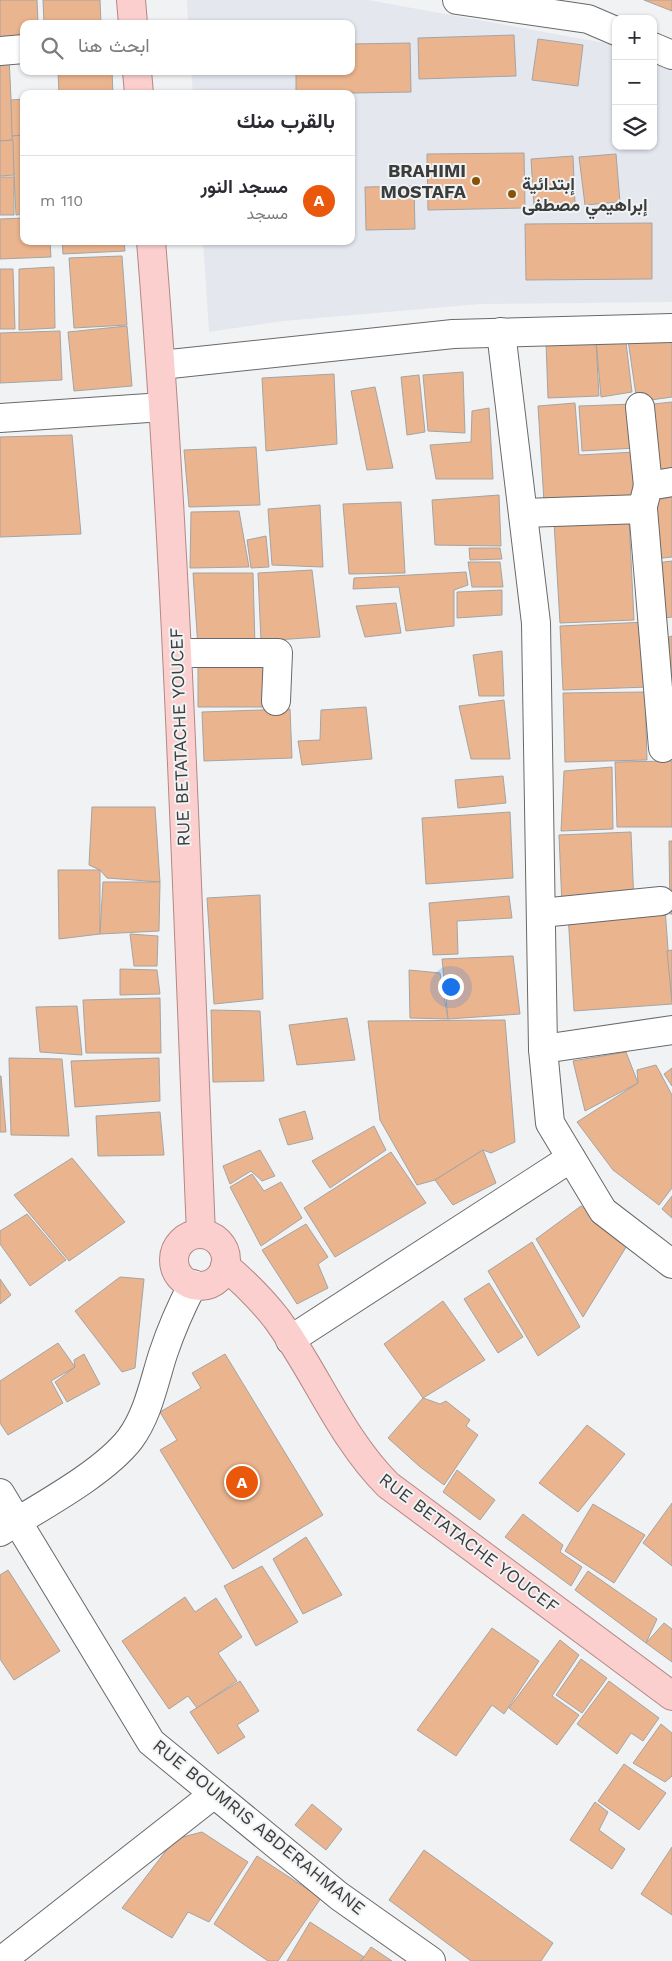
<!DOCTYPE html>
<html lang="ar">
<head>
<meta charset="utf-8">
<style>
  body { margin:0; font-family:"Work Sans",Vazirmatn,sans-serif; background:#f7f7f7; color:#2b2b33; direction:rtl }
  .controls { position:absolute; right:15px; top:15px; display:grid; overflow:hidden; border-radius:10px; box-shadow:0 1px 4px #0004 }
  .controls button { width:45px; height:45px; display:grid; place-items:center; padding:0; border:0; border-bottom:1px solid #e1e1e2; background:#fff; color:#2b2b33; font:25px sans-serif }
  .you { position:absolute; left:450px; top:986px; width:18px; height:18px; margin:-12px; border:4px solid #fff; border-radius:50%; background:#1a73e8; box-shadow:0 0 0 8px #1a73e833 }
  .badge { display:grid; place-items:center; width:32px; height:32px; border-radius:50%; background:#ea580c; color:#fff; font-size:16px; font-weight:700 }
  .pin { position:absolute; translate:-50% -50%; border:2px solid #fff; box-shadow:0 1px 5px #0006 }
  .list { margin:0; padding:0; list-style:none }
  h2 { display:flex; justify-content:space-between; align-items:center; height:65px; margin:0; padding:0 20px; font-size:21px }
  h2 small { font-size:16px; font-weight:400; color:#7c7c81 }
  .list li { display:grid; grid-template-columns:32px 1fr auto; gap:15px; align-items:center; box-sizing:border-box; height:90px; padding:0 20px; border-top:1px solid #e1e1e2 }
  .list b { display:block; font-size:19px; white-space:nowrap }
  .list p { margin:0; font-size:16px; white-space:nowrap; color:#7c7c81 }
  .list em { font-size:16px; font-style:normal; color:#7c7c81 }
  .icon { flex:none; width:28px; height:28px; fill:none; stroke:currentColor; stroke-width:2; stroke-linecap:round; stroke-linejoin:round }
  .map { position:relative; flex:none; width:672px; height:1961px; overflow:hidden; direction:ltr }
  .search { position:absolute; background:#fff; box-shadow:0 1px 4px #0004; left:20px; top:20px; width:335px; height:55px; display:flex; align-items:center; gap:12px; box-sizing:border-box; padding:0 18px; border-radius:10px; color:#7c7c81; font-size:19px }
  .panel { position:absolute; background:#fff; box-shadow:0 1px 4px #0004; left:20px; top:90px; width:335px; height:155px; border-radius:10px; direction:rtl }
  .map>svg:first-child { display:block }
</style>
</head>
<body>
<div class="map">
<svg width="672" height="1961" viewBox="0 0 672 1961">
  <rect width="100%" height="100%" fill="#f1f2f3"/>
  <polygon fill="#e5e7ef" points="187,0 368,0 616,45 616,146 653,146 653,58 672,66 672,302 481,304 283,321 209,332 203,241 351,241 351,94 193,94 191,71 351,71 351,24 188,24"/>
  <g fill="#eab48e" stroke="#a5a4a3">
    <polygon points="0,0 37,0 38,24 24,24 24,43 0,44"/>
    <polygon points="43,0 100,0 101,24 44,24"/>
    <polygon points="644,0 672,0 672,11"/>
    <polygon points="514,35 516,76 419,79 418,38"/>
    <polygon points="538,39 583,45 578,86 532,80"/>
    <polygon points="410,43 411,92 296,94 296,71 351,71 351,44"/>
    <polygon points="9,57 13,140 0,141 0,58"/>
    <polygon points="58,71 112,71 113,94 59,94"/>
    <polygon points="24,99 24,135 12,136 11,100"/>
    <polygon points="24,135 24,214 16,215 12,136"/>
    <polygon points="13,140 14,175 0,176 0,141"/>
    <polygon points="524,153 525,208 428,210 427,154"/>
    <polygon points="616,154 620,202 585,205 579,157"/>
    <polygon points="573,156 575,204 534,206 531,159"/>
    <rect x="0" y="177" width="14" height="38"/>
    <polygon points="414,186 415,229 366,230 365,187"/>
    <polygon points="24,218 24,241 50,241 51,257 0,259 0,219"/>
    <polygon points="652,223 652,279 526,280 525,224"/>
    <polygon points="62,241 124,241 125,251 63,254"/>
    <polygon points="122,256 127,325 74,328 69,258"/>
    <polygon points="54,267 55,328 19,330 19,269"/>
    <polygon points="0,269 13,269 15,329 0,329"/>
    <polygon points="127,326 132,386 74,391 68,332"/>
    <polygon points="60,331 62,380 0,383 0,333"/>
    <polygon points="625,334 632,392 601,397 596,341"/>
    <polygon points="672,334 672,397 637,402 628,340"/>
    <polygon points="596,341 599,396 548,398 546,342"/>
    <polygon points="463,372 465,433 428,431 423,375"/>
    <polygon points="334,374 337,444 266,451 262,378"/>
    <polygon points="419,375 425,432 407,435 401,377"/>
    <polygon points="375,387 393,468 367,470 351,391"/>
    <polygon points="672,402 672,476 652,478 644,405"/>
    <polygon points="575,403 579,455 636,452 638,497 544,502 538,406"/>
    <polygon points="634,404 636,448 582,451 579,406"/>
    <polygon points="489,408 493,479 436,479 430,445 471,442 472,411"/>
    <polygon points="72,435 81,534 0,537 0,437"/>
    <polygon points="256,447 260,505 189,507 184,450"/>
    <polygon points="499,495 501,546 435,545 432,500"/>
    <polygon points="672,497 672,557 654,559 651,501"/>
    <polygon points="401,502 405,573 349,574 343,504"/>
    <polygon points="320,505 323,567 272,565 268,509"/>
    <polygon points="239,511 249,567 190,568 191,512"/>
    <polygon points="629,519 634,620 560,623 554,522"/>
    <polygon points="266,536 269,567 251,568 247,540"/>
    <polygon points="469,548 500,548 502,559 470,560"/>
    <polygon points="672,561 672,617 657,619 649,564"/>
    <polygon points="468,562 500,562 503,587 472,587"/>
    <polygon points="312,570 320,637 261,641 258,573"/>
    <polygon points="466,572 468,585 454,590 454,626 406,631 399,587 353,589 354,578"/>
    <polygon points="193,573 253,573 255,646 198,648"/>
    <polygon points="502,590 502,615 457,618 457,592"/>
    <polygon points="396,603 401,633 365,637 356,606"/>
    <polygon points="647,622 649,687 563,690 560,626"/>
    <polygon points="672,636 672,712 670,712 669,637"/>
    <polygon points="502,651 504,696 479,696 473,655"/>
    <polygon points="198,655 267,655 268,707 198,707"/>
    <polygon points="645,692 647,760 565,762 563,693"/>
    <polygon points="504,700 510,759 471,759 459,706"/>
    <polygon points="366,707 372,759 302,765 298,741 320,740 321,710"/>
    <polygon points="290,709 292,758 204,761 202,712"/>
    <polygon points="672,761 672,827 617,827 615,762"/>
    <polygon points="612,767 613,829 561,831 564,771"/>
    <polygon points="503,776 506,803 458,808 455,780"/>
    <polygon points="92,807 155,807 160,882 107,878 100,870 89,865"/>
    <polygon points="510,812 513,878 426,884 422,818"/>
    <polygon points="631,832 634,903 562,906 559,835"/>
    <polygon points="669,841 672,841 672,914 670,914"/>
    <polygon points="58,870 100,870 100,934 59,939"/>
    <polygon points="103,882 160,882 159,931 100,934"/>
    <polygon points="260,895 263,999 214,1004 207,898"/>
    <polygon points="509,896 512,918 457,921 458,954 433,955 429,903"/>
    <polygon points="665,908 672,1004 574,1011 568,914"/>
    <polygon points="130,934 158,936 157,966 134,966"/>
    <polygon points="672,950 672,1001 667,951"/>
    <polygon points="513,956 520,1014 448,1019 442,959"/>
    <polygon points="120,969 157,970 160,994 120,995"/>
    <polygon points="409,970 440,973 448,1019 410,1018"/>
    <polygon points="160,998 161,1053 86,1053 83,1000"/>
    <polygon points="77,1006 82,1055 40,1052 36,1007"/>
    <polygon points="211,1010 260,1011 264,1081 213,1082"/>
    <polygon points="347,1018 355,1060 297,1065 289,1025"/>
    <polygon points="505,1020 515,1142 491,1153 483,1150 435,1180 417,1185 380,1120 368,1021"/>
    <polygon points="626,1052 638,1083 585,1111 573,1061"/>
    <polygon points="9,1058 62,1059 69,1136 11,1135"/>
    <polygon points="159,1058 160,1101 75,1107 71,1061"/>
    <polygon points="656,1065 672,1095 672,1188 659,1205 613,1170 577,1122 638,1083 637,1070"/>
    <polygon points="672,1068 672,1086 664,1074"/>
    <polygon points="0,1076 1,1076 6,1132 0,1132"/>
    <polygon points="305,1111 313,1139 288,1145 279,1119"/>
    <polygon points="160,1112 164,1155 98,1156 96,1116"/>
    <polygon points="374,1126 386,1150 330,1188 312,1161"/>
    <polygon points="260,1150 275,1176 262,1181 251,1171 230,1184 223,1166"/>
    <polygon points="483,1150 496,1183 453,1205 435,1180"/>
    <polygon points="391,1152 426,1203 335,1257 304,1208"/>
    <polygon points="72,1158 125,1222 69,1261 14,1195"/>
    <polygon points="252,1174 264,1191 281,1182 302,1218 261,1246 230,1187"/>
    <polygon points="672,1196 672,1218 662,1209"/>
    <polygon points="581,1206 628,1244 583,1317 536,1239"/>
    <polygon points="27,1214 66,1260 30,1286 0,1244 0,1231"/>
    <polygon points="306,1224 328,1257 318,1264 328,1288 297,1304 262,1250"/>
    <polygon points="532,1242 580,1327 538,1356 488,1271"/>
    <polygon points="120,1277 144,1279 135,1368 122,1372 75,1311"/>
    <polygon points="0,1279 11,1295 0,1304"/>
    <polygon points="489,1283 523,1337 498,1353 464,1299"/>
    <polygon points="443,1301 485,1360 423,1398 384,1344"/>
    <polygon points="58,1343 75,1367 51,1381 63,1403 8,1435 0,1423 0,1381"/>
    <polygon points="84,1354 100,1384 67,1402 55,1382 75,1367 74,1360"/>
    <polygon points="225,1354 323,1515 233,1569 160,1450 177,1440 160,1412 201,1388 192,1373"/>
    <polygon points="423,1398 440,1404 446,1401 470,1420 466,1426 478,1435 444,1485 419,1466 388,1438"/>
    <polygon points="587,1425 625,1454 578,1512 539,1483"/>
    <polygon points="457,1470 495,1500 480,1520 443,1492"/>
    <polygon points="672,1503 672,1566 643,1543"/>
    <polygon points="593,1504 645,1535 614,1583 565,1551"/>
    <polygon points="523,1514 563,1545 560,1552 582,1567 571,1586 505,1537"/>
    <polygon points="306,1537 342,1595 303,1614 273,1559"/>
    <polygon points="262,1566 298,1622 256,1646 224,1586"/>
    <polygon points="8,1570 60,1651 14,1680 0,1659 0,1575"/>
    <polygon points="588,1571 657,1619 646,1643 575,1590"/>
    <polygon points="185,1597 195,1612 216,1598 242,1637 218,1653 237,1681 197,1708 188,1696 169,1709 122,1641"/>
    <polygon points="664,1623 672,1629 672,1662 646,1643"/>
    <polygon points="492,1628 539,1661 504,1714 492,1705 456,1756 417,1730"/>
    <polygon points="560,1640 579,1655 552,1696 579,1715 557,1745 509,1708"/>
    <polygon points="581,1659 607,1678 582,1713 556,1695"/>
    <polygon points="240,1681 259,1711 237,1725 245,1737 218,1754 190,1712"/>
    <polygon points="609,1681 659,1718 643,1741 631,1733 617,1754 577,1724"/>
    <polygon points="661,1724 672,1733 672,1776 665,1782 633,1763"/>
    <polygon points="624,1764 666,1793 639,1830 598,1801"/>
    <polygon points="595,1802 608,1812 599,1830 625,1849 612,1869 570,1840"/>
    <polygon points="312,1804 342,1829 326,1850 295,1825"/>
    <polygon points="202,1832 248,1862 209,1922 188,1912 172,1938 122,1908 175,1839"/>
    <polygon points="672,1847 672,1915 641,1894"/>
    <polygon points="424,1850 553,1943 541,1961 471,1961 389,1900"/>
    <polygon points="257,1856 321,1898 278,1961 268,1961 214,1924"/>
    <polygon points="310,1922 364,1957 360,1961 287,1961"/>
    <polygon points="371,1947 392,1961 361,1961"/>
  </g>
  <g fill="none" stroke-linecap="round" stroke-linejoin="round">
    <defs>
      <g id="minor">
        <polyline points="457,0 588,19 616,31"/>
        <polyline points="653,47 672,55"/>
        <polyline points="0,51 24,49"/>
        <polyline points="501,332 536,623 543,1049 550,1123 603,1211 672,1264"/>
        <polyline points="161,365 453,334 672,328"/>
        <polyline points="640,407 648,486"/>
        <polyline points="0,418 163,407"/>
        <polyline points="644,502 648,486 672,482"/>
        <polyline points="523,513 643,509 663,748"/>
        <polyline points="177,653 278,653 276,701"/>
        <polyline points="541,913 661,901"/>
        <polyline points="543,1049 672,1030"/>
        <polyline points="290,1340 571,1158"/>
        <polyline points="0,1493 151,1742 339,1896 431,1961"/>
        <path d="M0 1532C38 1508 103 1474 130 1439 148 1415 154 1382 163 1354 171 1330 181 1307 193 1284"/>
        <polyline points="1,1961 214,1794"/>
      </g>
      <g id="major">
        <polyline points="131,0 133,24"/>
        <polyline points="137,71 139,94"/>
        <path d="M151 241C178 571 187 903 201 1234"/>
        <circle cx="200" cy="1260" r="26"/>
        <path d="M225 1266C244 1282 261 1299 276 1318 316 1372 340 1437 388 1485L672 1696"/>
      </g>
    </defs>
    <use href="#minor" stroke="#69696a" stroke-width="30"/>
    <use href="#major" stroke="#b58785" stroke-width="30"/>
    <use href="#minor" stroke="#fff" stroke-width="28"/>
    <use href="#major" stroke="#facfce" stroke-width="28"/>
  </g>
  <g fill="#895303" stroke="#f1f2f3" stroke-width="2">
    <circle cx="476" cy="181" r="5"/>
    <circle cx="512" cy="194" r="5"/>
  </g>
  <g text-anchor="middle" stroke-width="4" stroke-linejoin="round" paint-order="stroke">
    <g font-size="18" font-weight="bold" fill="#3b3c3c" stroke="#f1f2f3" text-anchor="end">
      <text x="466" y="177">BRAHIMI<tspan x="466" dy="21">MOSTAFA</tspan></text>
      <text x="522" y="190" text-anchor="start">إبتدائية<tspan x="522" dy="21">إبراهيمي مصطفى</tspan></text>
    </g>
    <g font-size="18" fill="#3b3c3c" stroke="#f1f2f3">
      <text transform="translate(180 737) rotate(-92)" y="6">RUE BETATACHE YOUCEF</text>
      <text transform="translate(469 1543) rotate(37)" y="6">RUE BETATACHE YOUCEF</text>
      <text transform="translate(259 1827) rotate(39)" y="6">RUE BOUMRIS ABDERAHMANE</text>
    </g>
  </g>
</svg>
<div class="controls">
<button>+</button>
<button>−</button>
<button><svg class="icon" aria-label="layers" viewBox="0 0 24 24"><path d="M12 4l9 5-9 5-9-5zM3 14l9 5 9-5"/></svg></button>
</div>
<div class="you"></div>
<div class="pin badge" style="left:242px;top:1482px">A</div>
<div class="search"><svg class="icon" aria-label="search" viewBox="0 0 24 24"><circle cx="10" cy="10" r="6"/><path d="M15 15l6 6"/></svg>ابحث هنا</div>
<section class="panel">
<h2>بالقرب منك<small></small></h2>
<ul class="list">
<li><span class="badge">A</span><div><b>مسجد النور</b><p>مسجد</p></div><em>110 m</em></li>
</ul>
</section>
</div>
</body>
</html>
